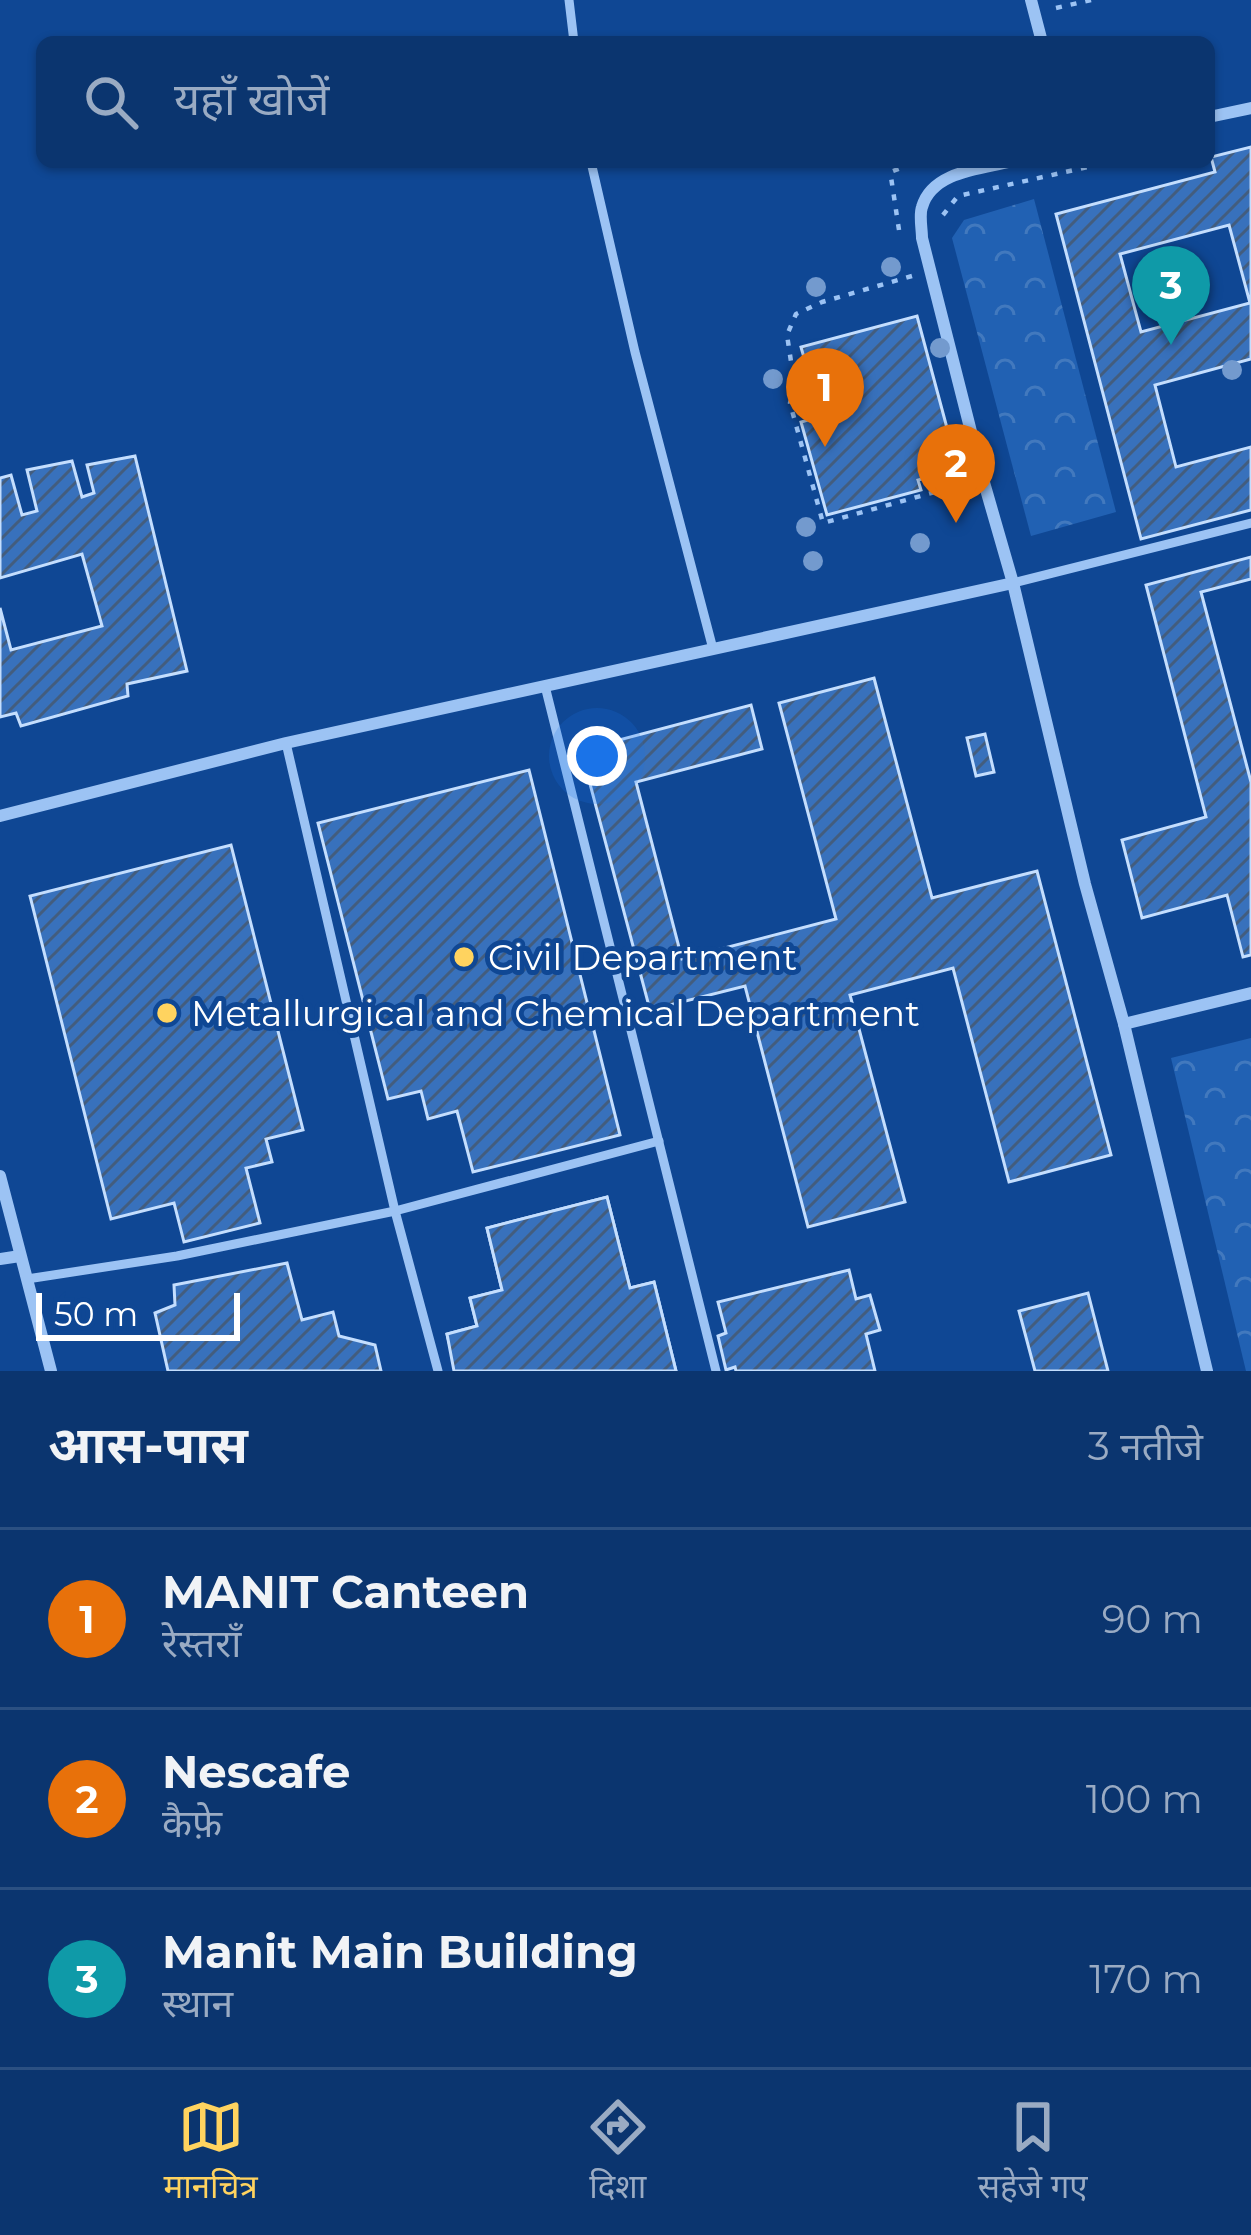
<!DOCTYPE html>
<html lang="hi">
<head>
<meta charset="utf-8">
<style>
  body { margin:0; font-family:Montserrat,"Noto Sans Devanagari",sans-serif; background:#143d74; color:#f1f3f6 }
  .scale { position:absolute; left:36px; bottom:30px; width:204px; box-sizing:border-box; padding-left:12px; border:6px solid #fff; border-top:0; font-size:33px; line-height:42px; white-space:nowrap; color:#fff; -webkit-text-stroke:9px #0f4794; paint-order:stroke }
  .you { position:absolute; left:597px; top:756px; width:42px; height:42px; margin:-30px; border:9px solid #fff; border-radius:50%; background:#1a73e8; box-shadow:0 0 0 18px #1a73e833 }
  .badge { display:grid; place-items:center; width:78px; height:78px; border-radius:50%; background:#ffd35f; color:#fff; font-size:39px; font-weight:700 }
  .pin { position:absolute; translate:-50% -99px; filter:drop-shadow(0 3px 6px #0008) }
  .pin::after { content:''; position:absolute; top:63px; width:42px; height:36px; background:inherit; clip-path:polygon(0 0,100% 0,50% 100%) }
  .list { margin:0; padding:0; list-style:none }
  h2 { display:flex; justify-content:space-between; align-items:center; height:156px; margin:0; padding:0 48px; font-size:51px }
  h2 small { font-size:39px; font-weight:400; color:#9aabc3 }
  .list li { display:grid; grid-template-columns:78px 1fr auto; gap:36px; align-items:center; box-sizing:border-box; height:180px; padding:0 48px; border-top:3px solid #2b5082 }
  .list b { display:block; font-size:45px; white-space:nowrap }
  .list p { margin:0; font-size:39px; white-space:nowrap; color:#9aabc3 }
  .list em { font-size:39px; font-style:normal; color:#9aabc3 }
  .icon { flex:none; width:66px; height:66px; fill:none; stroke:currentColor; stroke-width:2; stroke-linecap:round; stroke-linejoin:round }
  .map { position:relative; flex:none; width:1251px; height:1371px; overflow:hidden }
  .search { position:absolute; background:#0b356f; box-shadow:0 3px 9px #0004; left:36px; right:36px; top:36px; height:132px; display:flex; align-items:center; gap:30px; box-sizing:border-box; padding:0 42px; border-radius:18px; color:#9aabc3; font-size:45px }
  .sheet { height:696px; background:#0b356f }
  nav { display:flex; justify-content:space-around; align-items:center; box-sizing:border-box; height:168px; border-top:3px solid #2b5082; background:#0b356f; font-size:33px; color:#9aabc3 }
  nav a { display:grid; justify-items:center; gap:6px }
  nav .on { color:#ffd35f }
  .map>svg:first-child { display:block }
</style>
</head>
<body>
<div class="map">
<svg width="1251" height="1371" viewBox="0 0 1251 1371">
  <defs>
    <pattern id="park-crowns" width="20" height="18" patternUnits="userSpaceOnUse" patternTransform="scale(3)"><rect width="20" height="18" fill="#2161b3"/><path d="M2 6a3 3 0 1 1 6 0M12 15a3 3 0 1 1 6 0" fill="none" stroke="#4279be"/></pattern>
    <pattern id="building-hatch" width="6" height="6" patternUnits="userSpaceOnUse" patternTransform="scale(3)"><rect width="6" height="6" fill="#3871bc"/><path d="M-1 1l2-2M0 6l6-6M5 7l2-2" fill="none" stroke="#435d7e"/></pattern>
  </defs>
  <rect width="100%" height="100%" fill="#0f4794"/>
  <g fill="url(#park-crowns)">
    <polygon points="1034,199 1116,512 1031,536 952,238 964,220"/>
    <polygon points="1251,1038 1251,1371 1246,1371 1171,1058"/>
  </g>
  <g fill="url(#building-hatch)" stroke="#c4defe" stroke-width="3" fill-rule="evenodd">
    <path d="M1251 147V359L1155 385 1176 467 1251 447V510L1141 539 1056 214 1215 172 1211 157ZM1229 225 1250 303 1141 332 1120 254Z"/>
    <polygon points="917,316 958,469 918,480 921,490 827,515 801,422 836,412 824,368 808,372 801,347"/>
    <polygon points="135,456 187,671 127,684 128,696 21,726 16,713 0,717 0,608 11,650 102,626 82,554 0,578 0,478 11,475 22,515 37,511 27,470 72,461 82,497 94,493 87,465"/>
    <polygon points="1251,557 1251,579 1201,592 1251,782 1251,955 1243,957 1227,895 1142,918 1122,840 1206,817 1146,585"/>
    <polygon points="874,678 932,898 1037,871 1111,1155 1009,1182 953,968 850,995 905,1202 808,1227 745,986 650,1010 581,750 751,705 762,749 636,782 682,959 836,919 779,703"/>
    <polygon points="985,734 994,772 976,776 967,738"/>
    <polygon points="529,770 620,1135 473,1172 457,1111 428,1119 421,1091 388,1099 318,823"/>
    <polygon points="231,845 303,1130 266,1139 272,1162 246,1168 260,1223 184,1242 174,1203 111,1219 30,896"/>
    <polygon points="607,1197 630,1288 654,1282 676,1371 456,1371 447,1334 477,1326 470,1298 502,1290 487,1228"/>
    <polygon points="607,1197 630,1288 654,1282 676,1371 454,1371 447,1334 477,1326 470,1298 502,1290 487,1228"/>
    <polygon points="287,1263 302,1320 333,1312 339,1336 375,1345 381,1371 168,1371 155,1313 175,1305 174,1285"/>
    <polygon points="849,1270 856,1299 870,1295 880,1330 866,1334 875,1371 736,1371 735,1367 726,1370 718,1336 726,1333 718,1302"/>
    <polygon points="1088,1293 1108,1371 1035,1371 1019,1311"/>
  </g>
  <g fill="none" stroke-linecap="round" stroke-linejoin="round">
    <g stroke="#9cc3f4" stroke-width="4.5" stroke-dasharray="6 9" stroke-linecap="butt">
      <polyline points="1056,8 1091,0"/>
      <polyline points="943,215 958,196 1110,162"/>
      <polyline points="899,230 891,177 893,171 916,162"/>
      <polyline points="912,276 822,302 796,314 787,335 792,368 797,383 790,403 823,523 964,484"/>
    </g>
    <g stroke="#9cc3f4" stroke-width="9">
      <polyline points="569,0 574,42"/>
      <polyline points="591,162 635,352 713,649"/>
      <polyline points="1013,583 1251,523"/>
      <polyline points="545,686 716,1371"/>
      <polyline points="286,743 395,1211 438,1371"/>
      <polyline points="27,1279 177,1256 395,1211 659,1141"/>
    </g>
    <g stroke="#9cc3f4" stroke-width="12">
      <polyline points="1031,0 1042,42"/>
      <polyline points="1209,117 1251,108"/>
      <path d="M1009 162C979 169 932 172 922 207 919 215 922 229 922 238L983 479 1013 583 1085 884 1124 1024 1207 1371"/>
      <polyline points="0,816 286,743 1013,583"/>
      <polyline points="1124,1024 1251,993"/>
      <polyline points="0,1176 51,1371"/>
      <polyline points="0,1259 20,1256"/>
    </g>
  </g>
  <g fill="#739ace">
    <circle cx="891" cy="267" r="10"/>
    <circle cx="1198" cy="284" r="10"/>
    <circle cx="816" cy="287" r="10"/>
    <circle cx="940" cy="348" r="10"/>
    <circle cx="1232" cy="370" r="10"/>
    <circle cx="773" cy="379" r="10"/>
    <circle cx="812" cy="388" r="10"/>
    <circle cx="967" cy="445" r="10"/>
    <circle cx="958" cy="497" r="10"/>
    <circle cx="806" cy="527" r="10"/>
    <circle cx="920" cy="543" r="10"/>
    <circle cx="813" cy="561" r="10"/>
  </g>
  <g fill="#ffd35f" stroke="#0f4794" stroke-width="4.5">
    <circle cx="464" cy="957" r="12"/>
    <circle cx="167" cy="1013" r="12"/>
  </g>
  <g text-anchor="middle" stroke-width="10" stroke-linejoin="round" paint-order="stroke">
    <g font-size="36" fill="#fff" stroke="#0f4794" text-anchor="start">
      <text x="488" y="970">Civil Department</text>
      <text x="191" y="1026">Metallurgical and Chemical Department</text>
    </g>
  </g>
</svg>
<div class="scale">50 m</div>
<div class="you"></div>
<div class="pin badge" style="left:825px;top:447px;background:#e8710a">1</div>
<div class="pin badge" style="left:956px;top:523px;background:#e8710a">2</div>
<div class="pin badge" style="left:1171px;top:345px;background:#0f9aa8">3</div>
<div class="search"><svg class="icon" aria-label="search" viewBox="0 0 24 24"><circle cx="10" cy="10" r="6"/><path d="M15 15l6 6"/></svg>यहाँ खोजें</div>
</div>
<section class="sheet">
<h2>आस-पास<small>3 नतीजे</small></h2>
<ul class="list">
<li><span class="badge" style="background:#e8710a">1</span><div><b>MANIT Canteen</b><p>रेस्तराँ</p></div><em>90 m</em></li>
<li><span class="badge" style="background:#e8710a">2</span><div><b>Nescafe</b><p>कैफ़े</p></div><em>100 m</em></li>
<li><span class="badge" style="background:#0f9aa8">3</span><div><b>Manit Main Building</b><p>स्थान</p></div><em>170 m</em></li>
</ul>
</section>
<nav>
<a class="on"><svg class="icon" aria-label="map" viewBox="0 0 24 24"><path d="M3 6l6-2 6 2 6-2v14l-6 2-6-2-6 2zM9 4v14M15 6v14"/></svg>मानचित्र</a>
<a><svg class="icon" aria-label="directions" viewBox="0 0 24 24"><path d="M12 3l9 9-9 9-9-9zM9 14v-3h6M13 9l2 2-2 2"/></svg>दिशा</a>
<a><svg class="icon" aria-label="saved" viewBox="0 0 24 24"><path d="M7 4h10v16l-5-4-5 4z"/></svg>सहेजे गए</a>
</nav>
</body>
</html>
